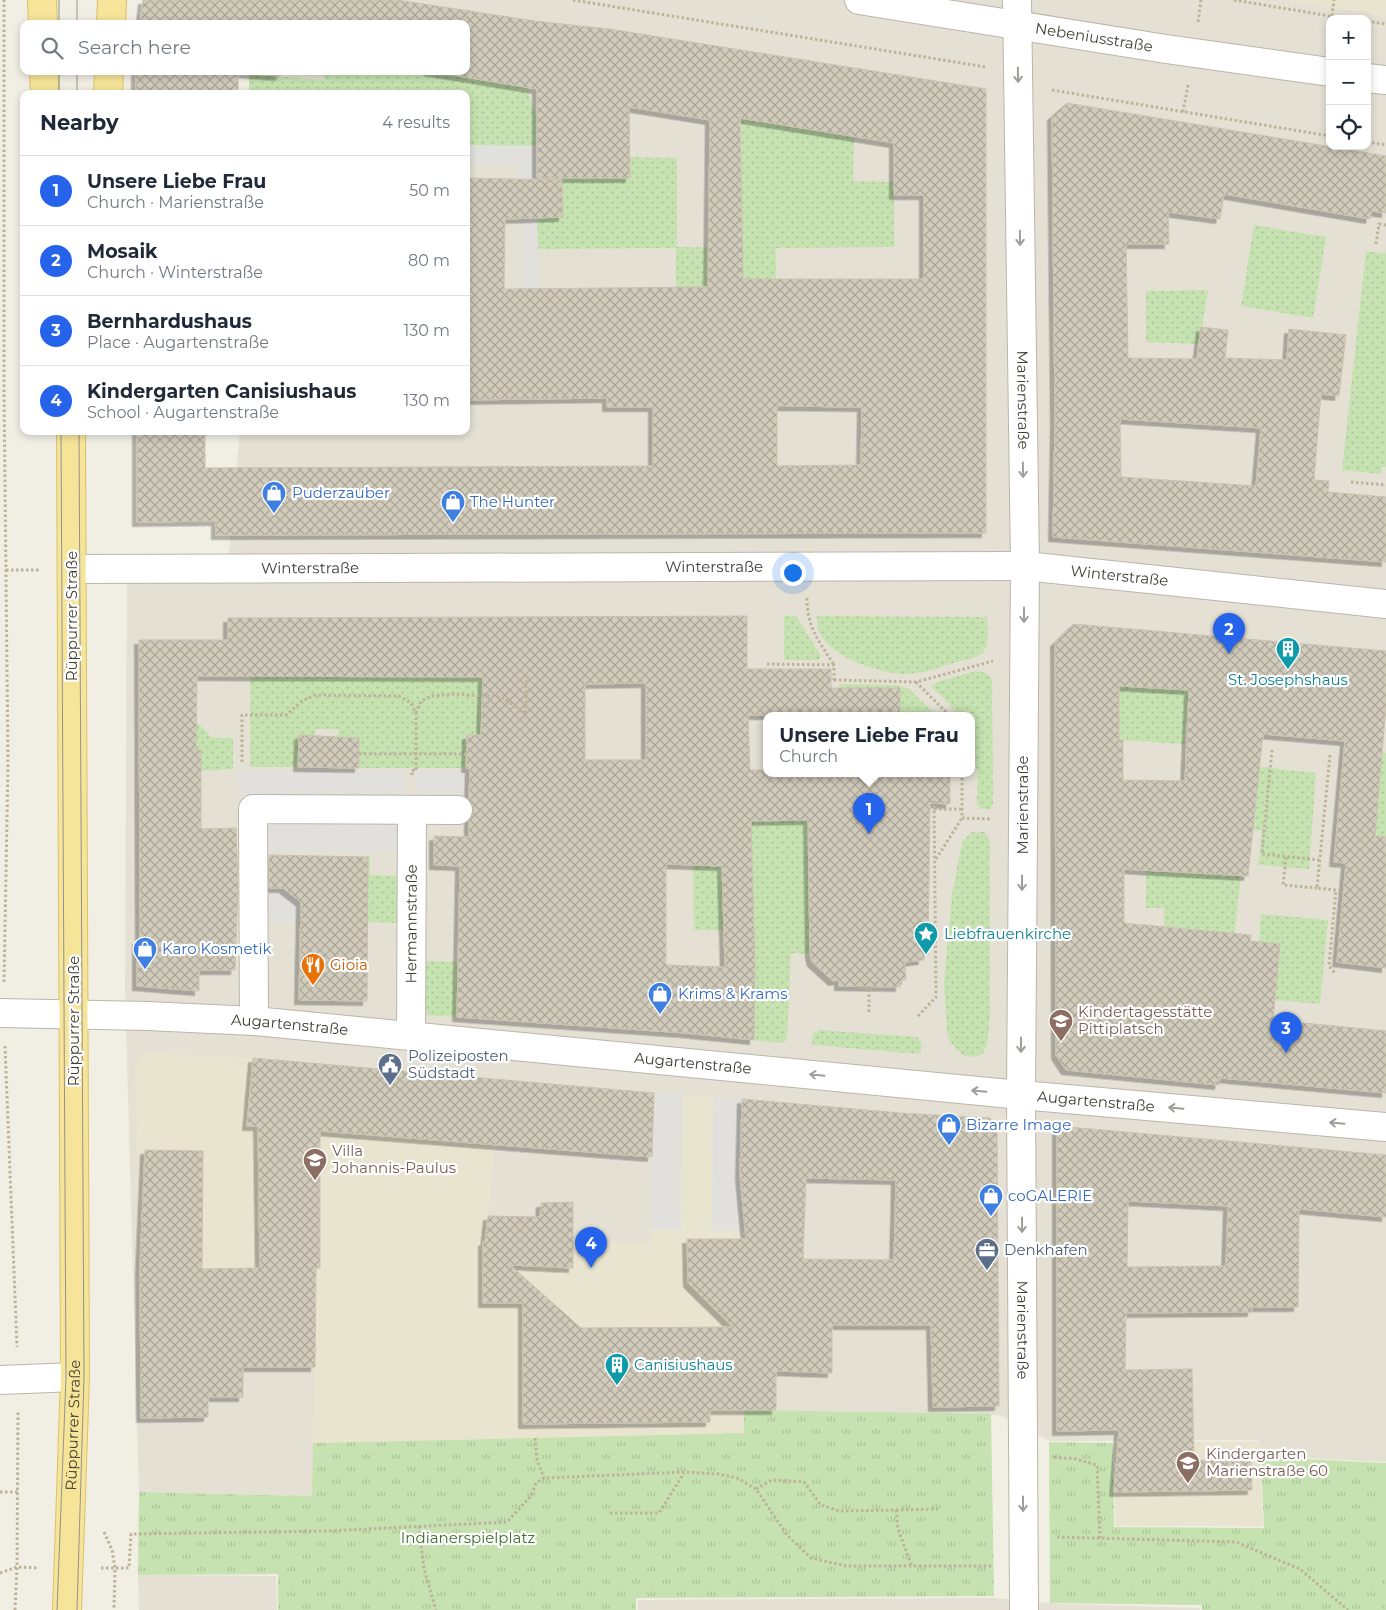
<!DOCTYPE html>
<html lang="en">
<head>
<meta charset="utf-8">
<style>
  body { margin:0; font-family:Montserrat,sans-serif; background:#f2f2f3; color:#1f2937 }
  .controls { position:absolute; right:15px; top:15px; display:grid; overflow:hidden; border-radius:10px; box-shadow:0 2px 8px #0003 }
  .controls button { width:45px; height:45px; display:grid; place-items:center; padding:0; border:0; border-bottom:1px solid #e0e1e3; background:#fff; color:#1f2937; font:25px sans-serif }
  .you { position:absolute; left:792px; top:572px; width:18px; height:18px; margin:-12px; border:4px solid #fff; border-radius:50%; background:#1a73e8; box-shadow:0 0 0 8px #1a73e833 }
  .badge { display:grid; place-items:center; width:32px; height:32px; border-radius:50%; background:#2563eb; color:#fff; font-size:16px; font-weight:700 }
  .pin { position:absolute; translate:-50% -41px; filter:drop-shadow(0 1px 2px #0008) }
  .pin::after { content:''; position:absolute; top:26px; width:18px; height:15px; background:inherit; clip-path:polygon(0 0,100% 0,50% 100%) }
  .popup { position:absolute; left:763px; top:712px; width:212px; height:65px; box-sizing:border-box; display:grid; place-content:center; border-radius:10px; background:#fff; filter:drop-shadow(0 1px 4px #0005); font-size:16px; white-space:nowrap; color:#747a83 }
  .popup b { font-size:19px; color:#1f2937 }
  .popup::after { content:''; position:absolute; left:50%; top:100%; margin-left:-10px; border:10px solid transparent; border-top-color:#fff }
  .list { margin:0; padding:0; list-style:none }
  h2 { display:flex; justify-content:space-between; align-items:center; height:65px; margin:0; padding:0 20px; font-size:21px }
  h2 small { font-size:16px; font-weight:400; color:#747a83 }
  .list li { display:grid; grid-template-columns:32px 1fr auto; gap:15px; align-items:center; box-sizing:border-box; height:70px; padding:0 20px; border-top:1px solid #e0e1e3 }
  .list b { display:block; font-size:19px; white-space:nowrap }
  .list p { margin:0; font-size:16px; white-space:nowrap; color:#747a83 }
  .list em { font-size:16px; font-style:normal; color:#747a83 }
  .icon { flex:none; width:28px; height:28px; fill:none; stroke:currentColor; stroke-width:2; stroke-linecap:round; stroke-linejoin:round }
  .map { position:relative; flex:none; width:1386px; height:1610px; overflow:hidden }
  .search { position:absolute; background:#fff; box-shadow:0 2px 8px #0003; left:20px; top:20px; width:450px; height:55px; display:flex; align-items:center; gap:12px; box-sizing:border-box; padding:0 18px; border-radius:10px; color:#747a83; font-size:19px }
  .panel { position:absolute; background:#fff; box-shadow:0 2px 8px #0003; left:20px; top:90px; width:450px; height:345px; border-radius:10px }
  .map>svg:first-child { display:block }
</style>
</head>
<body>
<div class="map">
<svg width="1386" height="1610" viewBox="0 0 1386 1610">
  <defs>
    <pattern id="grass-tufts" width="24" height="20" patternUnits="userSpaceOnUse" patternTransform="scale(1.25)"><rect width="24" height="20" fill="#c6e2b0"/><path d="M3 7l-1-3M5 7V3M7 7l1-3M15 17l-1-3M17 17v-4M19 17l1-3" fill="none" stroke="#abc398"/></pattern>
    <pattern id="garden-dots" width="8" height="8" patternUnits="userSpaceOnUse" patternTransform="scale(1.25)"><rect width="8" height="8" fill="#c6e2b0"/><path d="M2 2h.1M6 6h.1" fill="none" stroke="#abc398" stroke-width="1.8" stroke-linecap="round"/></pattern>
    <pattern id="building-cross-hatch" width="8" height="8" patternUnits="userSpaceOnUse" patternTransform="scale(1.25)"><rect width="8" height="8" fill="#d1cbbb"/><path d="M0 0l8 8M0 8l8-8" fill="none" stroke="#aba699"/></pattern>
    <filter id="shadow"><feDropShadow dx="-4.5" dy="4.5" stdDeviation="0" flood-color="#0004"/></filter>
  </defs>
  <rect width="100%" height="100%" fill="#f1eee4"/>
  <g fill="#e4e0d3" fill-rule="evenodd">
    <path d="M332 0H1386V1462L1261 1456 1260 1440 1050 1441 999 1415 745 1410 314 1443 312 1496 139 1492 125 988 127 564H228L240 431H466V94H259L260 71H466V24ZM1330 19H1367V146H1330ZM766 715H972V773H766Z"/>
    <polygon points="138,1575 276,1576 277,1610 139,1610"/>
    <polygon points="994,1598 1060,1604 1200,1608 1200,1610 638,1610 638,1600"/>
  </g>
  <g fill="#e9e4cf">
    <polygon points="1285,0 1386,0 1386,16"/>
    <polygon points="144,1053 253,1058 248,1126 495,1146 483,1268 573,1268 573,1242 652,1242 654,1093 742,1099 740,1175 745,1234 744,1433 313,1443 316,1268 140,1269 135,1065"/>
    <polygon points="1260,1441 1263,1526 1115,1526 1114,1443"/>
  </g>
  <g fill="url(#grass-tufts)">
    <polygon points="744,1410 991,1414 994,1596 636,1598 636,1610 278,1610 278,1574 138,1575 139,1492 312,1496 313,1443 744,1433"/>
    <polygon points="1049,1442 1113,1443 1114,1527 1264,1528 1261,1457 1386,1463 1386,1610 1202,1610 1202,1605 1050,1603"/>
  </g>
  <g fill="url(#garden-dots)">
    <polygon points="324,71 428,71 526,87 537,118 536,146 466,145 466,94 249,94 249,74 324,80"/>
    <polygon points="741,118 854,136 853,181 894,182 894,247 776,248 776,316 722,287 676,288 676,248 538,249 537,218 563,217 562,178 629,178 629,157 677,158 677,247 742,248"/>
    <polygon points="1254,225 1326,237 1313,318 1241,306"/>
    <polygon points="1386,249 1386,467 1382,467 1381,474 1342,470 1366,251 1385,254"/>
    <polygon points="1208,290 1199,344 1146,342 1146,291"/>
    <polygon points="784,616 796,616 821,656 819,660 784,660"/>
    <path d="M817 616 987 617C987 627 990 643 984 651 979 658 965 660 956 662 940 667 925 673 908 674 878 674 813 654 817 616Z"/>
    <polygon points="976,671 986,673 992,679 993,804 990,809 980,809 977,803 978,776 972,746 972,715 957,715 947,701 931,687 937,682"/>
    <polygon points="250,676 541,676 481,735 466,754 466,768 359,768 359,738 338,737 338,729 316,729 315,736 299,736 298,767 250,767"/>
    <polygon points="839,684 897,685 909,689 936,715 900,715 839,689"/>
    <polygon points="1119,686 1189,690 1184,744 1119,740"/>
    <polygon points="197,722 212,738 233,738 233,769 201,771 201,750 196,750"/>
    <polygon points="1382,753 1386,753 1386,837 1375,836"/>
    <path d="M1253 766 1316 773 1309 869 1258 865 1262 831 1246 829C1259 811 1259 787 1253 766Z"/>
    <polygon points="765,770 766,773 790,773 790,791 816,797 810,954 791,953 787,1036 786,1041 781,1043 753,1040 755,971 750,800"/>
    <polygon points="972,832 984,832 990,841 990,1015 987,1045 983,1053 976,1057 964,1056 950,1042 947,1032 944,982 952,896 959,856 963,841"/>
    <polygon points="367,854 370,855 370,875 402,876 402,923 366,922"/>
    <polygon points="693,866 722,866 724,930 694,930"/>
    <polygon points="1146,871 1241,875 1234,937 1222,932 1164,926 1164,908 1146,908"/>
    <polygon points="1261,914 1328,920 1320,1004 1275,1000 1280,944 1259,942"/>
    <polygon points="421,961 458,962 457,1017 420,1015"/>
    <polygon points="819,1030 917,1037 921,1042 921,1054 812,1045 813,1034"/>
  </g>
  <polygon fill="#c6e2b0" points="1377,1467 1386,1467 1386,1574 1378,1574"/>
  <g fill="#e2e0dc">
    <polygon points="466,145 536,146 539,328 522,314 521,165 466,163"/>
    <polygon points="238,770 405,771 405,852 259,851 253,809 238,792"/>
    <polygon points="416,771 464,771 464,814 416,811"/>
    <polygon points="254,888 301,889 301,922 254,921"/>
    <polygon points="654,1093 682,1095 681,1230 652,1230"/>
    <polygon points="713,1097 742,1099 740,1175 745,1231 712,1231"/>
  </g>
  <g fill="url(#building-cross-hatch)" stroke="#cbc3af" fill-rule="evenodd" filter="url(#shadow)">
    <path d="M143 0H397L535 21 609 29 986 89V533L216 535V521L137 522V431H205V468L653 466V407H607V398L466 400V178L562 180 563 217 505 219 504 289 708 287 710 120 629 107 630 178H537V89L428 71H466V24H140ZM740 118 894 143V195H924V279H743ZM777 406 862 407 861 465 777 466Z"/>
    <polygon points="136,71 281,71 280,76 238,73 238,94 136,94"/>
    <path d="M1067 103 1386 156V213L1371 211 1370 219 1224 194 1220 219 1168 212 1169 244H1126L1128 358 1197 359 1201 327 1228 330 1225 358 1287 360 1289 329 1346 335 1339 396 1321 394 1314 480 1329 481 1328 492 1386 497V562L1053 537 1055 420 1052 116ZM1120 419 1261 428 1256 486 1121 477Z"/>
    <path d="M747 616V669H831V688H900V715H748L750 770H765V773H950V804L930 803 928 955H922L923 960 905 962 906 980 900 981V987L839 986V980L833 981 812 962 810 954 808 820 751 821 755 966 754 1040 685 1033 457 1017 460 866 434 865V836L469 837V820L474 810 469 800 470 768H466L467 735H481L483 677 197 676 196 750H201V829L236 828 238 887 235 970H199V991L137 986V940H140L139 640H228V618ZM646 683V760H585V684ZM666 864 722 866 725 967 666 965Z"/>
    <path d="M1073 624 1386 651V706L1375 836 1386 837V968L1337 962 1346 863 1334 862 1345 741 1263 734 1248 876 1124 869V923L1251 935 1250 941 1280 944 1273 1020 1386 1031V1093L1220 1078 1219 1085 1066 1070 1056 1055 1055 642ZM1119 686 1189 690 1185 781 1123 780V740H1119Z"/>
    <polygon points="299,735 359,738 359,768 298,767"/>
    <polygon points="269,855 368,857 367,1001 299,1000 301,902 283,888 269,888"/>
    <polygon points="253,1058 654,1093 652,1157 320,1131 320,1268 316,1268 315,1367 243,1367 243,1397 208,1397 208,1417 141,1418 140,1269 145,1150 203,1151 202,1269 260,1268 258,1126 247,1126"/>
    <path d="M742 1099 900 1113 990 1118 997 1132 999 1406 933 1407 931 1325H832V1373L776 1371V1410H710V1422L523 1424V1303H483V1241L485 1243 488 1216 540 1217 541 1203 573 1202V1268L510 1265 581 1328 733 1327 688 1283 687 1239H746L740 1175ZM806 1178 896 1180 894 1260 803 1259Z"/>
    <path d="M1057 1126 1386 1155V1217L1299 1209 1298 1307H1252V1312L1126 1313 1125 1370 1192 1369 1194 1460 1251 1462 1252 1490 1114 1492 1119 1430 1057 1431ZM1128 1201 1228 1206 1226 1266 1127 1267Z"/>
  </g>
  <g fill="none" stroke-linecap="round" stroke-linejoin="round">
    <defs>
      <g id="minor">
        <path id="s1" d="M859 0 1166 49 1330 72"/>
        <path id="s2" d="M1017 0 1025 566 1021 1095 1024 1610"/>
        <polyline points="1367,78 1386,80"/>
        <path id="s3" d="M72 569 1025 566 1386 604"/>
        <path id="s4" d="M0 1013 147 1016 254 1021 1021 1095 1386 1127"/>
        <polyline points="254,1021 253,809 458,810"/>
        <path id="s5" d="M411 1036 412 811"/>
        <polyline points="0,1380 75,1377"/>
      </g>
      <g id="major">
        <polyline points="42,0 43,24"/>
        <polyline points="111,24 112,0"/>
        <polyline points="44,71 45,94"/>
        <polyline points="108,94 109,71"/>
        <path id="s6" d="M67 1610 75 1377 71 431"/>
      </g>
    </defs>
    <use href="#minor" stroke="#bbb6a8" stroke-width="30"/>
    <use href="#major" stroke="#d9c36a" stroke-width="30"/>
    <g stroke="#bcb39a" stroke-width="3" stroke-dasharray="2.5 2.5" stroke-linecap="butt">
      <polyline points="573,0 986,67"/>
      <polyline points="1234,0 1348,19"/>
      <polyline points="1332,16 1334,0"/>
      <polyline points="1367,21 1386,24"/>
      <polyline points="1198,22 1201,0"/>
      <polyline points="1052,90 1330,136"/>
      <polyline points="1183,112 1188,85"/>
      <polyline points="1367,142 1386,145"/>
      <polyline points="1376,244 1379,224 1386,225"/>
      <polyline points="1351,482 1386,485"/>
      <polyline points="6,570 39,570"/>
      <path d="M807 598C807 628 819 641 834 665"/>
      <polyline points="767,664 834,665 834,680 831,680"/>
      <polyline points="834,680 916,682 993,661"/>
      <polyline points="916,682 949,715"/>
      <polyline points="416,713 421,701 432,696 454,694 501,697 526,713"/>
      <polyline points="526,713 527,676"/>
      <polyline points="1272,750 1262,854 1319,860"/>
      <polyline points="359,754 466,754"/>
      <polyline points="1330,755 1317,888 1336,890 1329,966 1335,973"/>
      <polyline points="242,762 242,715 286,715 302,701 316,695 399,696 411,703 416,714 416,771 412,770 412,777"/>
      <polyline points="962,773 962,818 991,819"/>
      <polyline points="934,809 962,809"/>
      <polyline points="1286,857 1283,885 1317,888"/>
      <polyline points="936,859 962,818"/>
      <polyline points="862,981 862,988 876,988 876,980"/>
      <polyline points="4,982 8,763 4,392 4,0"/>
      <polyline points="869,1012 869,987"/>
      <polyline points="918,1016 936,997 934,798"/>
      <polyline points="5,1046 17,1347"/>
      <polyline points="535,1438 537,1460 544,1478"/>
      <polyline points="1054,1457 1076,1459 1097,1465 1100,1538"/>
      <polyline points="756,1489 772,1480 804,1482 821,1505 839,1511 896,1510 898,1529 912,1567"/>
      <polyline points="0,1492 18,1492"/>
      <polyline points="896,1510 938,1509"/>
      <polyline points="610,1513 659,1513 684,1473"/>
      <polyline points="419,1526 424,1569 436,1610"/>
      <polyline points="104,1532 112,1550 115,1568 114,1610"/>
      <polyline points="1057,1537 1236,1542 1300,1569 1348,1610"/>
      <polyline points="101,1568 129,1568 131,1534 328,1531 507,1522 531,1496 536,1483 544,1478 685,1472 719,1474 737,1478 756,1489 787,1535 811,1558 846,1566 992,1566"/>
      <polyline points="0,1573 17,1567 37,1568"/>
      <polyline points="15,1610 17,1567 18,1410"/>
    </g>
    <use href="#minor" stroke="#fff" stroke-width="28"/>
    <use href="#major" stroke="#f6e498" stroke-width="28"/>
    <g stroke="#939393" stroke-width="1">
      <polyline points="77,0 77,24"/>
      <polyline points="59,24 59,0"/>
      <polyline points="59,71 59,94"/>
      <polyline points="77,71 77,94"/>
      <polyline points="57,1610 66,1377 61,431"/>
      <polyline points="77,1610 84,1377 79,431"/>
    </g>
  </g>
  <defs><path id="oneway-shaft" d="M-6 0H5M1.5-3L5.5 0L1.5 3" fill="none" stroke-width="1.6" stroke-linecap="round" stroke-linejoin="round" transform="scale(1.25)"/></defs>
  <g stroke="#a09e9a">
    <use href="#oneway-shaft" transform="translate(1018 75) rotate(89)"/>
    <use href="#oneway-shaft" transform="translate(1020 238) rotate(89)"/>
    <use href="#oneway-shaft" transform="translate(1023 470) rotate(89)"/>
    <use href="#oneway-shaft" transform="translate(1024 615) rotate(90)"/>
    <use href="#oneway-shaft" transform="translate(1022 883) rotate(90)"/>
    <use href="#oneway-shaft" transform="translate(1021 1045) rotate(90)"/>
    <use href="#oneway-shaft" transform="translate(817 1075) rotate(-174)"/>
    <use href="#oneway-shaft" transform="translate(979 1091) rotate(-175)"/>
    <use href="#oneway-shaft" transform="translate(1176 1108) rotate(-175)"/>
    <use href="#oneway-shaft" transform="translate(1337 1123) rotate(-175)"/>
    <use href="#oneway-shaft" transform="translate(1022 1225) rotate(90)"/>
    <use href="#oneway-shaft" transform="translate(1023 1504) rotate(90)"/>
  </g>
  <defs>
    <symbol id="shop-pin" viewBox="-11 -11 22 30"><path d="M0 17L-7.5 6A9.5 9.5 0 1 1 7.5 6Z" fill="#3f7fe0" stroke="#fff"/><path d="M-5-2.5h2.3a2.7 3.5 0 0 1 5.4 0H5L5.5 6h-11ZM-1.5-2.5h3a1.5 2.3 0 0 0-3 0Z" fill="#fff"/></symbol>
    <symbol id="building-pin" viewBox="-11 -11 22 30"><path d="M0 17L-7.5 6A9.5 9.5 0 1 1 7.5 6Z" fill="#0f9aa8" stroke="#fff"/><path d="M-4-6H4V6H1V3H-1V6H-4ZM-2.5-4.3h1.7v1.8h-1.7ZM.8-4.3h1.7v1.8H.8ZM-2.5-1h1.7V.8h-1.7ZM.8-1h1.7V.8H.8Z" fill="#fff"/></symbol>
    <symbol id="sight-pin" viewBox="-11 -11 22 30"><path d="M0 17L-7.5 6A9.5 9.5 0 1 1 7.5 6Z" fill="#0f9aa8" stroke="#fff"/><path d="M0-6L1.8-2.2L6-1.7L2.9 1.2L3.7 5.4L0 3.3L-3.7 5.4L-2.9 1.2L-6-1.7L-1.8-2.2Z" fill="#fff"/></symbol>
    <symbol id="restaurant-pin" viewBox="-11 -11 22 30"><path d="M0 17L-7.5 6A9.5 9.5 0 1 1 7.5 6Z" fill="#e8710a" stroke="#fff"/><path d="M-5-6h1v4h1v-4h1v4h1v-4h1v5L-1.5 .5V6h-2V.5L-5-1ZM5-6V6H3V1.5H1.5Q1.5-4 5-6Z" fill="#fff"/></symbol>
    <symbol id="school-pin" viewBox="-11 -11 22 30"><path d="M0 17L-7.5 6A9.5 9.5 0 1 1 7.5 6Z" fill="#8d6e63" stroke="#fff"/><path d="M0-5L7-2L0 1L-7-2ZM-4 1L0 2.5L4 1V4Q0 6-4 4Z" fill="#fff"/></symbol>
    <symbol id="civic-pin" viewBox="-11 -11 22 30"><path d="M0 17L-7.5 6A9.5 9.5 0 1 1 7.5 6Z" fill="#5c6f8a" stroke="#fff"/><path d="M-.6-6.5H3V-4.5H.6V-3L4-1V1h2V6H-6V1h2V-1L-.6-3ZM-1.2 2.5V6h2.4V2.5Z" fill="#fff"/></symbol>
    <symbol id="office-pin" viewBox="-11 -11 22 30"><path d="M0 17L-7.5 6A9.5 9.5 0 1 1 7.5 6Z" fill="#5c6f8a" stroke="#fff"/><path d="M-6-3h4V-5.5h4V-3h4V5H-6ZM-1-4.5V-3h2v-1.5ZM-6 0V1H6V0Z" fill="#fff"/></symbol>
  </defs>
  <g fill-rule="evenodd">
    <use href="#shop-pin" x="260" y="479" width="28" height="38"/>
    <use href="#shop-pin" x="439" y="488" width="28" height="38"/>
    <use href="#building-pin" x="1274" y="635" width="28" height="38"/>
    <use href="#sight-pin" x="912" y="920" width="28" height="38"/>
    <use href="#shop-pin" x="131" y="935" width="28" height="38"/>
    <use href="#restaurant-pin" x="299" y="951" width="28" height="38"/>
    <use href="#shop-pin" x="646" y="980" width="28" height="38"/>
    <use href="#school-pin" x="1047" y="1007" width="28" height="38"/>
    <use href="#civic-pin" x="376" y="1051" width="28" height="38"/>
    <use href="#shop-pin" x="935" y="1111" width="28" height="38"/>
    <use href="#school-pin" x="301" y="1146" width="28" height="38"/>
    <use href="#shop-pin" x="977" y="1182" width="28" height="38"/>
    <use href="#office-pin" x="973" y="1236" width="28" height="38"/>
    <use href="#building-pin" x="603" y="1351" width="28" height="38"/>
    <use href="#school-pin" x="1174" y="1449" width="28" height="38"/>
  </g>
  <g text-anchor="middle" stroke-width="4.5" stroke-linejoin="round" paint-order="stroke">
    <g font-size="15" fill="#423e35" stroke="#fff">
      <text dy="5" stroke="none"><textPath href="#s1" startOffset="238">Nebeniusstraße</textPath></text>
      <text dy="5" stroke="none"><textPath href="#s2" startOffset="400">Marienstraße</textPath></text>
      <text dy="5" stroke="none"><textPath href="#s3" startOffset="642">Winterstraße</textPath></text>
      <text dy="5" stroke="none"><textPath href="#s3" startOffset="238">Winterstraße</textPath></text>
      <text dy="5" stroke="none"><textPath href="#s3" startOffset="1048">Winterstraße</textPath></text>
      <text transform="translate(72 616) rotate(-90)" y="5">Rüppurrer Straße</text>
      <text transform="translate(1023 805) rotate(-90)" y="5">Marienstraße</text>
      <text dy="5" stroke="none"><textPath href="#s5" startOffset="112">Hermannstraße</textPath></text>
      <text transform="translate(74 1021) rotate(-90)" y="5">Rüppurrer Straße</text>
      <text dy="5" stroke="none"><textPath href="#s4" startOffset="290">Augartenstraße</textPath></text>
      <text dy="5" stroke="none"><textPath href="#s4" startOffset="695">Augartenstraße</textPath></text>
      <text dy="5" stroke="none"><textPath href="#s4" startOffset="1100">Augartenstraße</textPath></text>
      <text dy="5" stroke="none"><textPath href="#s2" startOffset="1330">Marienstraße</textPath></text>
      <text dy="5" stroke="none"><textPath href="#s6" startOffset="185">Rüppurrer Straße</textPath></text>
    </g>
    <g font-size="15" fill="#366cbe" stroke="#fff" text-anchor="start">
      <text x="292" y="498">Puderzauber</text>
      <text x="470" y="507">The Hunter</text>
      <text x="162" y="954">Karo Kosmetik</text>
      <text x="678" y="999">Krims &amp; Krams</text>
      <text x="966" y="1130">Bizarre Image</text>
      <text x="1008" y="1201">coGALERIE</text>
    </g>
    <g font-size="15" fill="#0d838f" stroke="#fff" text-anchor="start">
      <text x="1288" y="685" text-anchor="middle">St. Josephshaus</text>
      <text x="944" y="939">Liebfrauenkirche</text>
      <text x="634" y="1370">Canisiushaus</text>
    </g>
    <g font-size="15" fill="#c56008" stroke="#fff" text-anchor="start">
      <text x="330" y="970">Gioia</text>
    </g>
    <g font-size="15" fill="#785e54" stroke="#fff" text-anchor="start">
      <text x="1078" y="1017">Kindertagesstätte<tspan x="1078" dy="17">Pittiplatsch</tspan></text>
      <text x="332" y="1156">Villa<tspan x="332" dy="17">Johannis-Paulus</tspan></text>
      <text x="1206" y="1459">Kindergarten<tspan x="1206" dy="17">Marienstraße 60</tspan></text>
    </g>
    <g font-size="15" fill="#4e5e75" stroke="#fff" text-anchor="start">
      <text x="408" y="1061">Polizeiposten<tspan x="408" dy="17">Südstadt</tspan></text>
      <text x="1004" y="1255">Denkhafen</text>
    </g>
    <g font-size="15" fill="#406f2d" stroke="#fff">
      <text x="468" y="1543">Indianerspielplatz</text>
    </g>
  </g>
</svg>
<div class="controls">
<button>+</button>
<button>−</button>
<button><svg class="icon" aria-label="locate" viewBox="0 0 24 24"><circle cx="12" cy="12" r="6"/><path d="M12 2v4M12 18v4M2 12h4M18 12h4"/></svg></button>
</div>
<div class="you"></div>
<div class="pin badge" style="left:869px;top:834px">1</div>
<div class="popup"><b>Unsere Liebe Frau</b>Church</div>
<div class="pin badge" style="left:1229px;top:654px">2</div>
<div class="pin badge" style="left:1286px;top:1053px">3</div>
<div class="pin badge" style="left:591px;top:1268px">4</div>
<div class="search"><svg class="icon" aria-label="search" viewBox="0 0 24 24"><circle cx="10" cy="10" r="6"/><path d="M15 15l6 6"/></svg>Search here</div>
<section class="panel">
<h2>Nearby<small>4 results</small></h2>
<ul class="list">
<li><span class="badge">1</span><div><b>Unsere Liebe Frau</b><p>Church · Marienstraße</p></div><em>50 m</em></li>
<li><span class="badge">2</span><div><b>Mosaik</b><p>Church · Winterstraße</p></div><em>80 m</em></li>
<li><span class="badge">3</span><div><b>Bernhardushaus</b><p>Place · Augartenstraße</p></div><em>130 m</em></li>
<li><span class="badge">4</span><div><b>Kindergarten Canisiushaus</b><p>School · Augartenstraße</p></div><em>130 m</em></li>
</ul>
</section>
</div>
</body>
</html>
